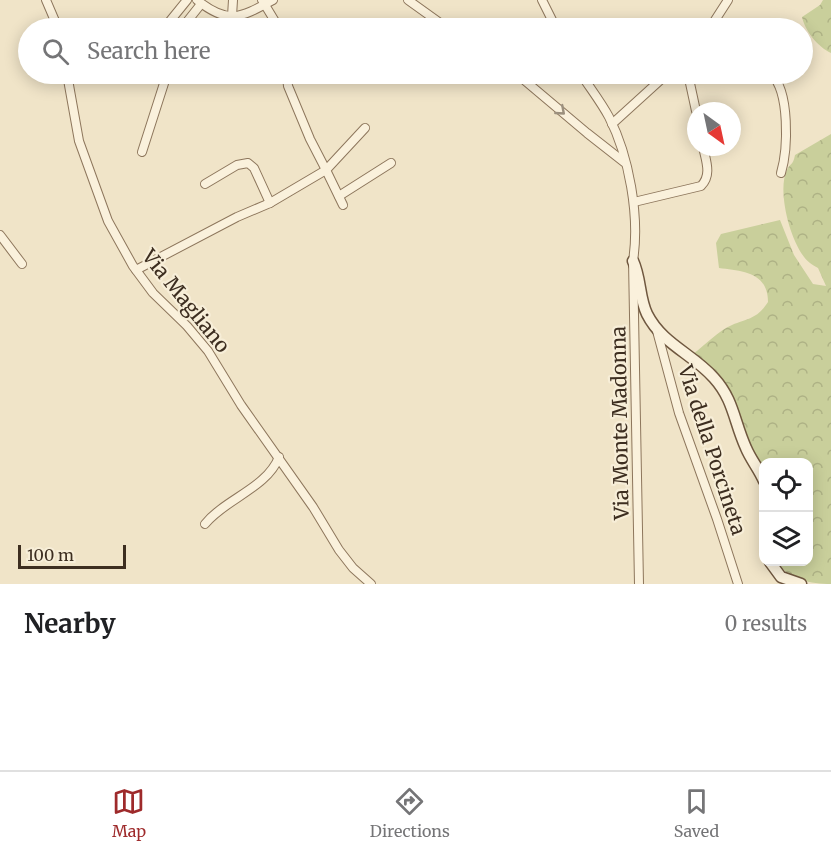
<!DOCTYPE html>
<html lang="en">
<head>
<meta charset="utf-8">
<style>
  body { margin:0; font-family:Merriweather,serif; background:#f6f6f6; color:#202124 }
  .controls { position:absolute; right:18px; bottom:18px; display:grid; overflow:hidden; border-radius:12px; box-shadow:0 3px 15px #0003 }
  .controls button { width:54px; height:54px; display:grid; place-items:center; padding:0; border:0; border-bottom:2px solid #e0e0e0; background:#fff; color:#202124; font:30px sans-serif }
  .compass { position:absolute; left:687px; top:102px; width:54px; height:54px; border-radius:50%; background:#fff; box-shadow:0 3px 15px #0003; rotate:147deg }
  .scale { position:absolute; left:18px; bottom:15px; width:108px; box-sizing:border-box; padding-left:6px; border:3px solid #3d2e20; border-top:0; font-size:16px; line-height:21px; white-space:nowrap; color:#3d2e20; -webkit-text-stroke:4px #f7eed8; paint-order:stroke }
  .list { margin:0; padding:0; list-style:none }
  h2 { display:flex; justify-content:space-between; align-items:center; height:78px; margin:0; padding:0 24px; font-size:26px }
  h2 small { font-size:20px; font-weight:400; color:#757577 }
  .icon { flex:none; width:33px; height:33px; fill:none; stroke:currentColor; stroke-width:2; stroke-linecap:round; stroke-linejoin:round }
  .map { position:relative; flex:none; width:831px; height:584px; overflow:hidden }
  .search { position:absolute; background:#fff; box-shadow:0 3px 15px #0003; left:18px; right:18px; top:18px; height:66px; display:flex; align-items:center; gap:15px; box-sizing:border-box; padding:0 21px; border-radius:33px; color:#757577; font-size:22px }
  .sheet { height:186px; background:#fff }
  nav { display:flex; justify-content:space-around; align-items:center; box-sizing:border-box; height:84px; border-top:2px solid #e0e0e0; background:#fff; font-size:16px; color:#757577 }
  nav a { display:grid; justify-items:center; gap:3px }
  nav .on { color:#9e2a2b }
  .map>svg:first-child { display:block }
</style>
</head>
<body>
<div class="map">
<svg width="831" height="584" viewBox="0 0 831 584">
  <defs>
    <pattern id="forest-crowns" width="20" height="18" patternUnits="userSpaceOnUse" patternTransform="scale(1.5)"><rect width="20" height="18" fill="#c9cf9b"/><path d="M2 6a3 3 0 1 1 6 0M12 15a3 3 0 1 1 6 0" fill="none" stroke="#aeb285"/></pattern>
  </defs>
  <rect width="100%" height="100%" fill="#f0e4c8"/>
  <g fill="url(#forest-crowns)">
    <path d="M823 0H831V53C818 47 805 31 802 17L820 5Z"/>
    <path d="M831 134V584C811 584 788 580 778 562H808V463H764L763 470 746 438 732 394 722 380 693 354C705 345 718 331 732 325 749 318 757 319 768 302 768 272 742 271 719 268L716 243 721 234 780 220 794 255 813 284 826 286 818 268C815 266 812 265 810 263 792 250 776 191 787 170 790 163 793 166 795 155Z"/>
  </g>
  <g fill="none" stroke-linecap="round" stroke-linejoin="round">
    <defs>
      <g id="street">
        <polyline points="46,0 58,28"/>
        <path d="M197 0C228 25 240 18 273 0"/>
        <polyline points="262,0 279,28"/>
        <polyline points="408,0 447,28"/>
        <polyline points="542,0 556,28"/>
        <polyline points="232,16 233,0"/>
        <polyline points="177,28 170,21 187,0"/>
        <polyline points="182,28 201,4"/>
        <polyline points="710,28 728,0"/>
        <polyline points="67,74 79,141 108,221 133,266 153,293 187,326 208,351 241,405 313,507 339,550 353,568 371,584"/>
        <polyline points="517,74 587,133 624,162"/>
        <path d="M581 74C590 88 601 102 609 117 629 156 640 216 633 261L639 584"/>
        <polyline points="688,74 696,111"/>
        <path d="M771 74C790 91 788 149 781 173"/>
        <polyline points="612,124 667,74"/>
        <polyline points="142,152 167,74"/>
        <polyline points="205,184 237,165 248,163 254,168 270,203 326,170 310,139 288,86 287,78 290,74"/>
        <polyline points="339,196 391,163"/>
        <path d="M634 202 701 186C712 175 706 161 703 147"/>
        <polyline points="343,205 326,170 365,128"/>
        <polyline points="0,235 22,264"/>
        <polyline points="136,270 237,217 270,203"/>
        <polyline points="657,331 679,413 717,519 738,584"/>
        <path d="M205 524C225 499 267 488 279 457"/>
      </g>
      <g id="secondary">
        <path d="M633 261C641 278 639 298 647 314 662 344 693 354 714 378 734 400 734 422 746 448 751 460 759 469 764 481"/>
        <polyline points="770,562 781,577 801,584"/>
      </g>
    </defs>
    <use href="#street" stroke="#8d765c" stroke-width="10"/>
    <use href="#secondary" stroke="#6f573f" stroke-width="13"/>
    <use href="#street" stroke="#faf1dc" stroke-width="8"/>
    <use href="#secondary" stroke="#faf1dc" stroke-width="10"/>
  </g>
  <defs><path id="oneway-chevron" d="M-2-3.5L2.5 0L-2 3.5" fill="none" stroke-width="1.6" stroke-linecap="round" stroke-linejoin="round" transform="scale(1.5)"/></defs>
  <use stroke="#9c907e" href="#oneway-chevron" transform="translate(561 111) rotate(41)"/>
  <g text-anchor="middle" stroke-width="4.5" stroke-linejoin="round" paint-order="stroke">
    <g font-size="20" fill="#3d2e20" stroke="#f7eed8">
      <text transform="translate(186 301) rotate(51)" y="7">Via Magliano</text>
      <text transform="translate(620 423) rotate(-91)" y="7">Via Monte Madonna</text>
      <text transform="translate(712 450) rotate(72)" y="7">Via della Porcineta</text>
    </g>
  </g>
</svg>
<div class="controls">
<button><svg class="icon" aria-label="locate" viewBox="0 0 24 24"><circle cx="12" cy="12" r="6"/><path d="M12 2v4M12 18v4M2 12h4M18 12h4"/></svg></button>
<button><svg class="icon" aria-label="layers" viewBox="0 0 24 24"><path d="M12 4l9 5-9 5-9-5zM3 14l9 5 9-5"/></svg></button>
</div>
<svg class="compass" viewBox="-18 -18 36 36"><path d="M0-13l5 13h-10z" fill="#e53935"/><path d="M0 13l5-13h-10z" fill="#757577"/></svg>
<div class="scale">100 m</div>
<div class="search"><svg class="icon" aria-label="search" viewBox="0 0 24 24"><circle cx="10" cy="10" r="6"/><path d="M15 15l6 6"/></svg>Search here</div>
</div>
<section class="sheet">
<h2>Nearby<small>0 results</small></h2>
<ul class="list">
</ul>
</section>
<nav>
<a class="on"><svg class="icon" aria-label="map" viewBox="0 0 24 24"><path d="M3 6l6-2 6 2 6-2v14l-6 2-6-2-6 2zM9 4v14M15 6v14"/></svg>Map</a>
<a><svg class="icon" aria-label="directions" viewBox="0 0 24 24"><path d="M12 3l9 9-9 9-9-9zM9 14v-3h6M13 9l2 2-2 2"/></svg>Directions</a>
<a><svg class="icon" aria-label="saved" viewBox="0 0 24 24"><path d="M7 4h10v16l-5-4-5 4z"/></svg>Saved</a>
</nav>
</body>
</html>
